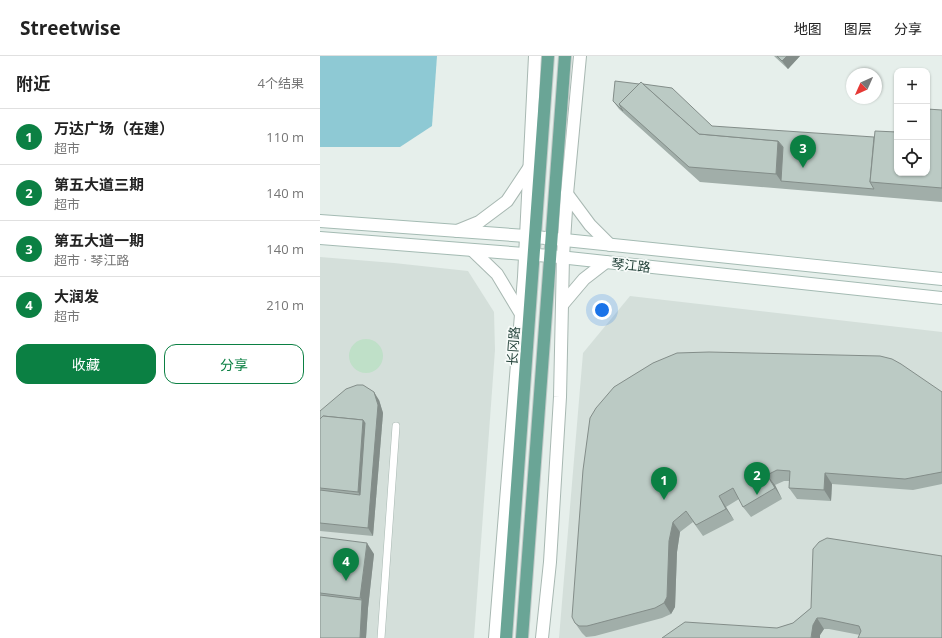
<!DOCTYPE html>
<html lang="zh">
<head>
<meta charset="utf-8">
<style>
  body { margin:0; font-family:"Open Sans","Noto Sans SC",sans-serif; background:#f2f2f2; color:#222 }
  .controls { position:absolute; right:12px; top:12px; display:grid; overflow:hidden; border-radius:8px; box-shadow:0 1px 3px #0004 }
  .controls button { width:36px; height:36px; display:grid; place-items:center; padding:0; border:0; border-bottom:1px solid #e0e0e0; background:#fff; color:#222; font:20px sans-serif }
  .compass { position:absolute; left:526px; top:12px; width:36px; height:36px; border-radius:50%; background:#fff; box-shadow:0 1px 3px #0004; rotate:225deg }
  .you { position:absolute; left:282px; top:254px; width:14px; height:14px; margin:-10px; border:3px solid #fff; border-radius:50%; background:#1a73e8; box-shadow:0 0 0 6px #1a73e833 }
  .badge { display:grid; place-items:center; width:26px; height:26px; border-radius:50%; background:#0b8043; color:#fff; font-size:13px; font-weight:700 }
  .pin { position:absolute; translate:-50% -33px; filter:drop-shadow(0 1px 2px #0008) }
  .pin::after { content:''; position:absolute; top:21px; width:14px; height:12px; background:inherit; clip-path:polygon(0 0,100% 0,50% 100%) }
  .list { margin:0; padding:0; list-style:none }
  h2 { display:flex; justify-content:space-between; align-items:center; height:52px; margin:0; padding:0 16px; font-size:17px }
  h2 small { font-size:13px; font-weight:400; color:#767676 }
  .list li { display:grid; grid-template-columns:26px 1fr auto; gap:12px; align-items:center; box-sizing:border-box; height:56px; padding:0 16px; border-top:1px solid #e0e0e0 }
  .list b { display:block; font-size:15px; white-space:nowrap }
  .list p { margin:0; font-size:13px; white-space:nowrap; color:#767676 }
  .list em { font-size:13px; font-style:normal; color:#767676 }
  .actions { display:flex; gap:8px; padding:12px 16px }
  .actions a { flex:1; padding:9px 0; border:1px solid #0b8043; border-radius:12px; text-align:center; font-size:14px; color:#0b8043 }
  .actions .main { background:#0b8043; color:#fff }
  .icon { flex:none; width:22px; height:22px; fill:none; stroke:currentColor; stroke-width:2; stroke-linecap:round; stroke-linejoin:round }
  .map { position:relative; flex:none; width:622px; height:582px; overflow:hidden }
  header { display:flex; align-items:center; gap:24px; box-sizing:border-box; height:56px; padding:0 20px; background:#fff; border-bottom:1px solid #e0e0e0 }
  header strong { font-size:19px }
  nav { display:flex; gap:22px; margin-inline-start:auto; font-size:14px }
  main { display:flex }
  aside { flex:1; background:#fff }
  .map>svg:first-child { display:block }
</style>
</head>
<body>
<header>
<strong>Streetwise</strong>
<nav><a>地图</a><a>图层</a><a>分享</a></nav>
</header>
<main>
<aside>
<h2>附近<small>4个结果</small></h2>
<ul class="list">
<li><span class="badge">1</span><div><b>万达广场（在建）</b><p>超市</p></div><em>110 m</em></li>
<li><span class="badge">2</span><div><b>第五大道三期</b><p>超市</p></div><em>140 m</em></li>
<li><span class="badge">3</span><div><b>第五大道一期</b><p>超市 · 琴江路</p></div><em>140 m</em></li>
<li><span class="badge">4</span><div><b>大润发</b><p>超市</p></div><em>210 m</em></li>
</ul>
<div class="actions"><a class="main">收藏</a><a>分享</a></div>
</aside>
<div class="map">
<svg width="622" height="582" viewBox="0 0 622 582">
  <rect width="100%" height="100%" fill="#e6efeb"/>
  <g fill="#d4dfda">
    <polygon points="0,201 74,207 148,215 174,256 175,294 154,582 0,582"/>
    <polygon points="310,240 622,276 622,582 239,582 263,297"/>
  </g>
  <circle fill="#bfe0c8" cx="46" cy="300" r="17"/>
  <polygon fill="#8ec9d4" points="0,0 117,0 112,70 80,91 0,91"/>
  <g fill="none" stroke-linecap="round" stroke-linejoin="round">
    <defs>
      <polyline id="service" points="61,582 76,370"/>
      <g id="tertiary">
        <polyline points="247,138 270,169 290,189"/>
        <polyline points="137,175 159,166 187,145 209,112"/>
        <polyline points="152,194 177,218 201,258"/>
        <polyline points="242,249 264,223 286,206"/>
        <polyline points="175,582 204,221 215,0"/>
        <polyline points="222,582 230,506 240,341 243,201 247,138 260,0"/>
      </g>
      <g id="secondary">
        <polyline points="0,165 206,180 622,223"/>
        <polyline points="0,182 230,200 622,242"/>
      </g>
      <g id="primary">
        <polyline points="186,582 228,0"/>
        <polyline points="202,582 245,0"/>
      </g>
    </defs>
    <use href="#service" stroke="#a8b8b2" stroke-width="8"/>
    <use href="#tertiary" stroke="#a8b8b2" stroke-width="14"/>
    <use href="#secondary" stroke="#a4bbb3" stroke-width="14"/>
    <use href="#primary" stroke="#c2cac8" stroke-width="14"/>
    <use href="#service" stroke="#fff" stroke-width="7"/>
    <use href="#tertiary" stroke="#fff" stroke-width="12"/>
    <use href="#secondary" stroke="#fff" stroke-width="12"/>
    <use href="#primary" stroke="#6aa596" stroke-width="12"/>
  </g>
  <g fill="#a1aea9">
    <polygon points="454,0 480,0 468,13"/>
    <polygon points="323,28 392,70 577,117 622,54 622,146 380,126 299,53 293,45"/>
    <polygon points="622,336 622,428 593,434 512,428 511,445 477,443 469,432 470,425 464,425 455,429 462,443 431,461 423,451 419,443 406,451 414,464 383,480 373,466 360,476 357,496 355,551 351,558 342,562 275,580 266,581 262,577 255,567 263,414"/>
    <polygon points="59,344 63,357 53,480 0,475 0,355"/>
    <polygon points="0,481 54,498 48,552 46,582 0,582"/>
    <polygon points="622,500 540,579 509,573 504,573 500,579 457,572 473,567 491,552"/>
  </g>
  <g fill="#838d89">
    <polygon points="467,0 480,0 468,13 462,5"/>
    <polygon points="458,85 469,100 461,125 456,118"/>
    <polygon points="54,336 59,344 63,357 53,480 48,472"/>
    <polygon points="43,364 51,375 45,447 38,436"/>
    <polygon points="505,417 512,428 511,445 504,434"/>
    <polygon points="447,419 455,429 462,443 455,432"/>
    <polygon points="399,440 406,451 414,464 406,453"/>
    <polygon points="353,466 360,476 357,496 355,551 351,558 344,547 349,485"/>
    <polygon points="47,487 54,498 48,552 46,582 40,582 42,544 40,542"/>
    <polygon points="497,562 504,573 500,579 500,582 491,582 493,569"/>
  </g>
  <g fill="#bbcac4" stroke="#838d89">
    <polygon points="457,0 467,0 462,5"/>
    <polygon points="295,25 319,28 299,48 303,55 293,45"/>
    <polygon points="321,26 379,78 458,85 456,118 369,111 299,48"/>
    <polygon points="323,28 352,32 392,70 554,81 550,126 554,133 461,125 463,91 458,85 379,78"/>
    <polygon points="607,53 622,54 622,132 550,126 555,75 577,76 577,117 607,117"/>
    <polygon points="389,296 560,300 572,303 581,308 622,336 622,416 585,423 505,417 504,434 469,432 470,415 457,414 447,419 455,432 423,451 413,432 399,440 406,453 376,469 366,455 353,466 349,485 347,541 344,547 335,552 267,570 259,570 255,567 252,561 263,414 270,362 276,352 294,331 333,307 357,297"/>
    <polygon points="37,329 43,329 54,336 58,349 48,472 0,467 0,434 40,439 45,367 43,364 3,360 0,363 0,355 26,333"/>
    <polygon points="3,360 43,364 38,436 0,432 0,363"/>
    <polygon points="0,481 47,487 40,542 0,537"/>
    <polygon points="507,482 622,500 622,582 538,582 541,575 539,570 502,562 497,562 493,569 491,582 342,582 365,566 457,572 473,567 491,552 493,493 499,486"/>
    <polygon points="0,539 42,544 40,582 0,582"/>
  </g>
  <g text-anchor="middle" stroke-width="3.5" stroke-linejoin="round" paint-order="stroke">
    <g font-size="13" fill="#24423a" stroke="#f7fbf9">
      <text transform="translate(311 209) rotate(6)" y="5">琴江路</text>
      <text transform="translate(193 290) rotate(-86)" y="5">长冈路</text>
    </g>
  </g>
</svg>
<div class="controls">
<button>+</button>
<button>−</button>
<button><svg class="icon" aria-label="locate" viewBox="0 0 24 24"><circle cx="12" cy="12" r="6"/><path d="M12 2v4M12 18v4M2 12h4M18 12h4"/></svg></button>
</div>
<svg class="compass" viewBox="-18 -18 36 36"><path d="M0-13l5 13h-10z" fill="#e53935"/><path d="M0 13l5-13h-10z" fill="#767676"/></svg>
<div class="you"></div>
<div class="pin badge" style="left:344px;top:444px">1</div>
<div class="pin badge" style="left:437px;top:439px">2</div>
<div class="pin badge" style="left:483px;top:112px">3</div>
<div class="pin badge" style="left:26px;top:525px">4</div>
</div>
</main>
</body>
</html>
